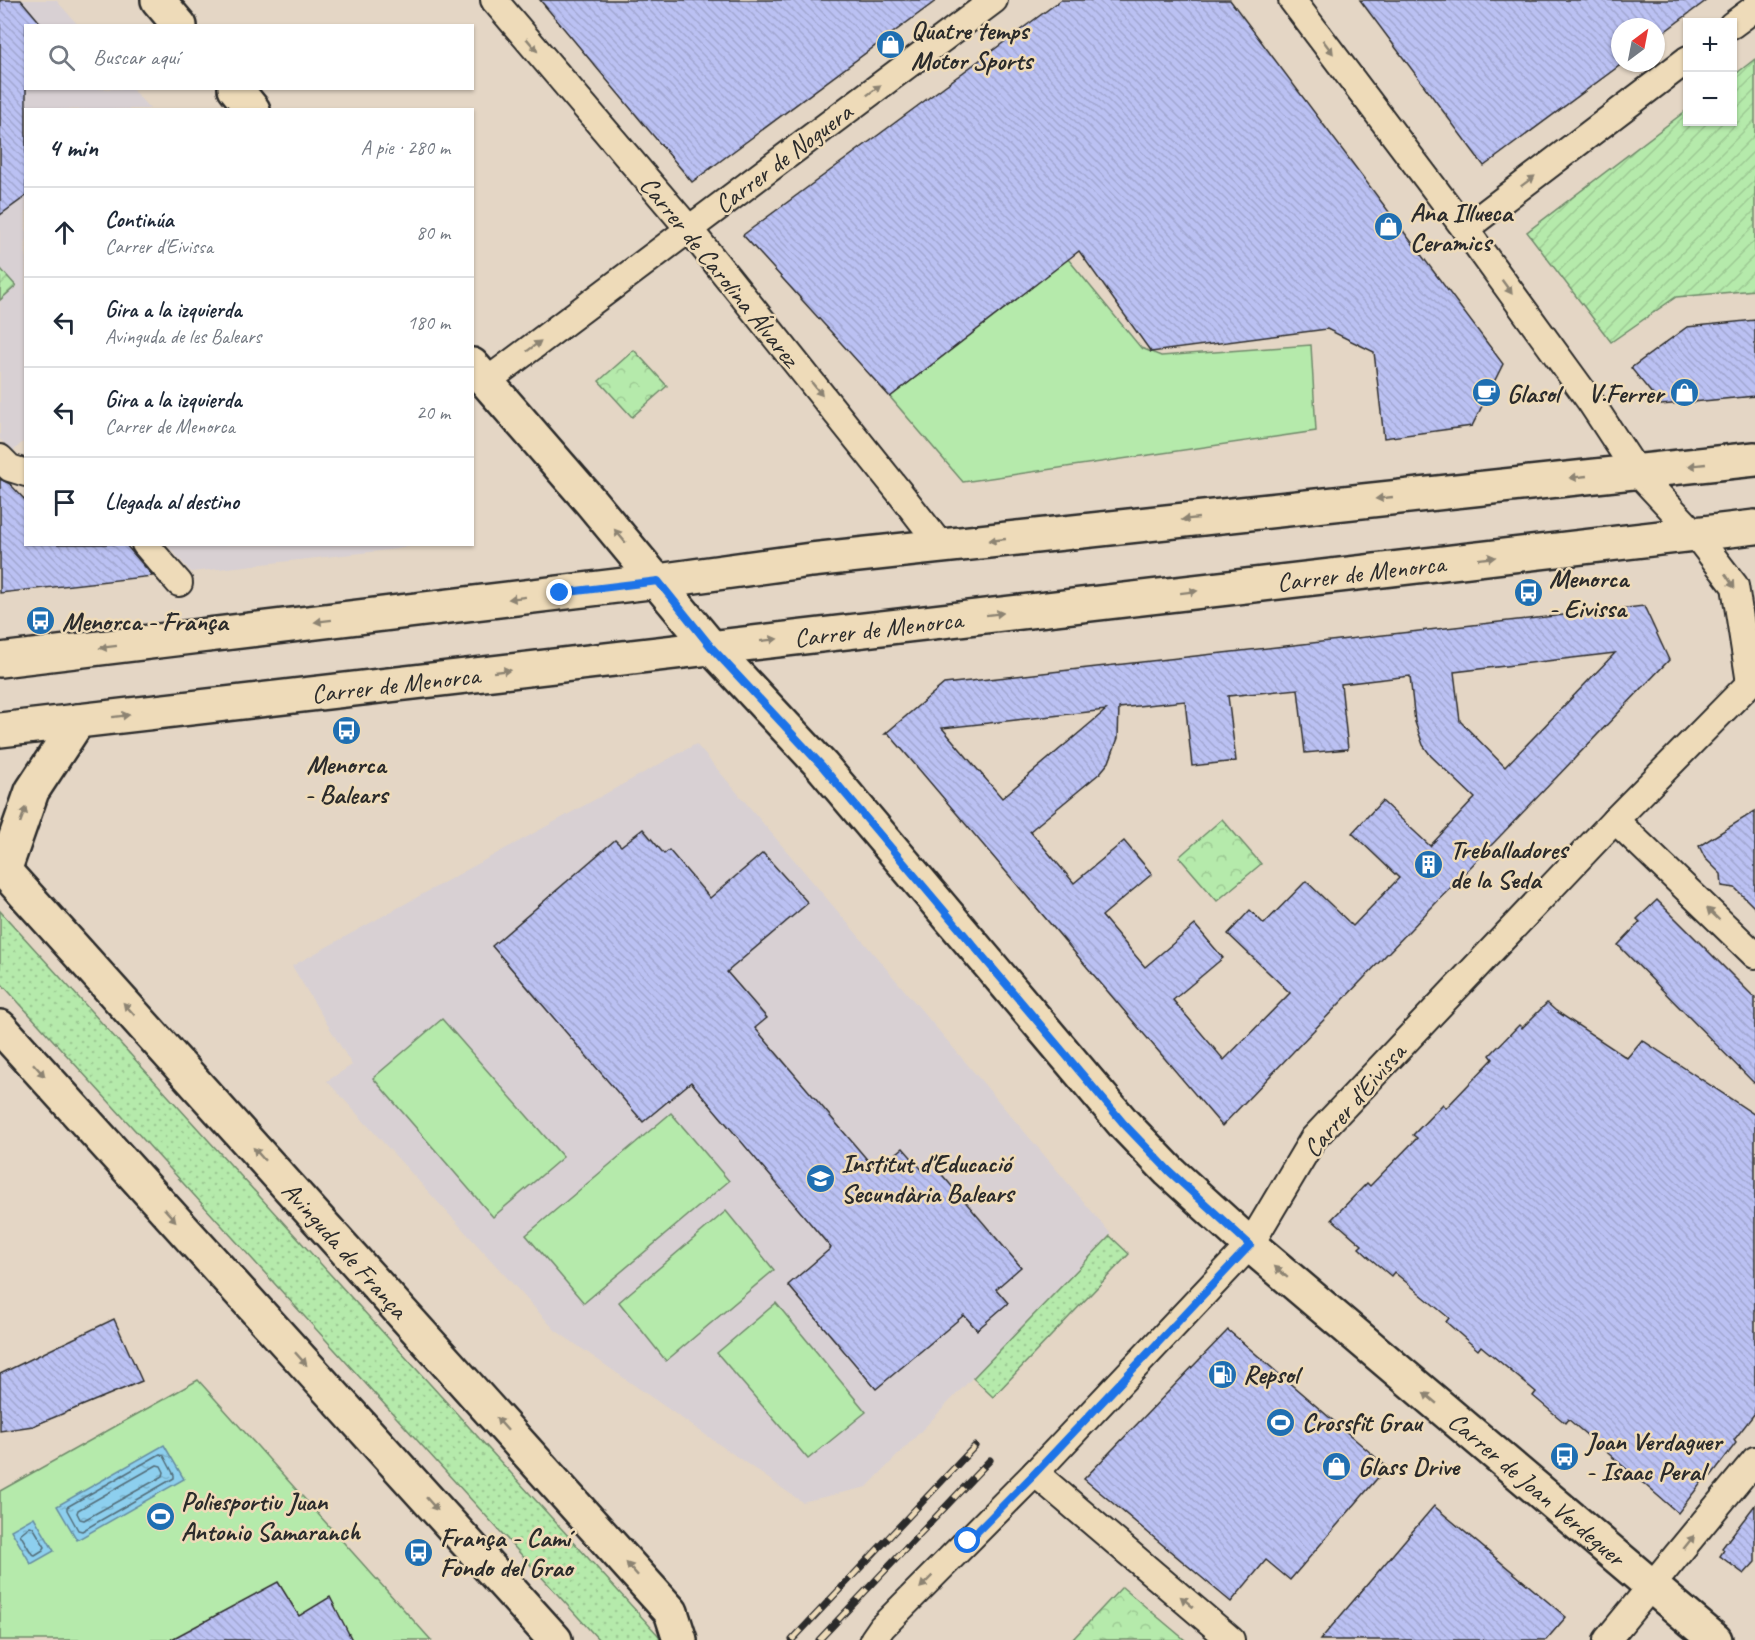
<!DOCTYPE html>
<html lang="es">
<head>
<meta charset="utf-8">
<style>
  body { margin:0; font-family:Caveat,sans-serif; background:#f6f6f7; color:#1f2937 }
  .controls { position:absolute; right:18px; top:18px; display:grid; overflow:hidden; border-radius:0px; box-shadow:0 2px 4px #0004 }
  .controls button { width:54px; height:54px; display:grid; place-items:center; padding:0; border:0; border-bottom:2px solid #e0e1e3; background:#fff; color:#1f2937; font:30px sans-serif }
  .compass { position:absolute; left:1611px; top:18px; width:54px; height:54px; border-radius:50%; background:#fff; box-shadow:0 2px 4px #0004; rotate:32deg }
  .stop { position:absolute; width:18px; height:18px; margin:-14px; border:4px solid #1a73e8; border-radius:50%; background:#fff }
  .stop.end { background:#1a73e8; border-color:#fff; box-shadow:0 2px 6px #0008 }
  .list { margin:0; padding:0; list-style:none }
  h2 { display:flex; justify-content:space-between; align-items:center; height:78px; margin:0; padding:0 24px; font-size:26px }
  h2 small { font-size:20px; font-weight:400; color:#747a83 }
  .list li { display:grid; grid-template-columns:39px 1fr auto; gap:18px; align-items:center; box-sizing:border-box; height:90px; padding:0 24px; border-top:2px solid #e0e1e3 }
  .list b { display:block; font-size:22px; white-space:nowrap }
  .list p { margin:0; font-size:20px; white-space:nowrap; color:#747a83 }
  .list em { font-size:20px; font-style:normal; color:#747a83 }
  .icon { flex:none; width:33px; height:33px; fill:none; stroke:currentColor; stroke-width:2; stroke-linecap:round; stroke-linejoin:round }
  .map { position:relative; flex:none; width:1755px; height:1640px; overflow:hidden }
  .search { position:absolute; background:#fff; box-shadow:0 2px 4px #0004; left:24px; top:24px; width:450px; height:66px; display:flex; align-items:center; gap:15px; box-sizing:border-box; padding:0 21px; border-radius:0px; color:#747a83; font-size:22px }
  .panel { position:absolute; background:#fff; box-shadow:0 2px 4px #0004; left:24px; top:108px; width:450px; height:438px; border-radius:0px }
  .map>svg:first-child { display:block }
</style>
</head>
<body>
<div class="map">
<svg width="1755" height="1640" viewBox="0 0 1755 1640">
  <defs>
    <pattern id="grass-dots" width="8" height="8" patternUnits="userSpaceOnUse" patternTransform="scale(1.5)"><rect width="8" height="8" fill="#b5eaab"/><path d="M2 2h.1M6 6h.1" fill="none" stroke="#9cc993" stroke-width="1.8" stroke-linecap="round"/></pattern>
    <pattern id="park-crowns" width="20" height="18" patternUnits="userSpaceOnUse" patternTransform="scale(1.5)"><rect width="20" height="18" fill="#b5eaab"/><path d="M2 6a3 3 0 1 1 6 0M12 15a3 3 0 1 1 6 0" fill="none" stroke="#9cc993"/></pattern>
    <pattern id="garden-furrows" width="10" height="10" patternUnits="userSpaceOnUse" patternTransform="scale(1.5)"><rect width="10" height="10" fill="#b5eaab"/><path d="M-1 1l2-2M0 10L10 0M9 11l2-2" fill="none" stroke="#9cc993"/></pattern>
    <pattern id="water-ripples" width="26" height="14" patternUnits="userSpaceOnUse" patternTransform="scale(1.5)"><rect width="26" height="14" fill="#8dcfee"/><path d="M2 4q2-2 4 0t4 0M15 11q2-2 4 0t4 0" fill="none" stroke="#7ab2cc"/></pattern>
    <pattern id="building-back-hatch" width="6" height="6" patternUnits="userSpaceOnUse" patternTransform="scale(1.5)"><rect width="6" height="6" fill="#bbc1f3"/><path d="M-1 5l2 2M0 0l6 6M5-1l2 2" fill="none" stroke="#a1a6d0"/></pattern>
  </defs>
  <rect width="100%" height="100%" fill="#e4d6c5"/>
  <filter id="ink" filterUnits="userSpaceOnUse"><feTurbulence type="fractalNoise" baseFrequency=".0167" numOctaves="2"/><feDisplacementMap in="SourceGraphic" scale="12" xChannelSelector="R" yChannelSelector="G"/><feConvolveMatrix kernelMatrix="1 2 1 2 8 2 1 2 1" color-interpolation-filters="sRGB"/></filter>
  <g filter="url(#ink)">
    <g fill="#d8d0d3">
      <polygon points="0,0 56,0 78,25 26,26 26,88 132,89 150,109 26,110 25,440 12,452 0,439"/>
      <polygon points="167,545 413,545 397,549 191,572"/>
      <polygon points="696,744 1111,1234 867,1487 802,1502 555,1330 327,1081 352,1065 292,966"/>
    </g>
    <g fill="url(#grass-dots)" stroke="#708a6b" stroke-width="1.5">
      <polygon points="0,911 659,1636 660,1640 599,1640 0,982"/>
      <polygon points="1110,1236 1129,1254 993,1397 973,1378"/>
    </g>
    <g fill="url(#park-crowns)" stroke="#708a6b" stroke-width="1.5">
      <polygon points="634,350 667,386 632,417 599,381"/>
      <polygon points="1222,819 1261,864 1217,901 1179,857"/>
      <polygon points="1122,1587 1185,1640 1072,1640"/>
    </g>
    <g fill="url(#garden-furrows)" stroke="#708a6b" stroke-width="1.5">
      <polygon points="1755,59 1755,290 1676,297 1611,342 1527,232 1687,110 1688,122 1732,122 1733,76"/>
      <polygon points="0,268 16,286 0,300"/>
    </g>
    <g fill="#b5eaab" stroke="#708a6b" stroke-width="1.5">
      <polygon points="1068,259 1141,348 1161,356 1311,345 1316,431 963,482 890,397"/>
      <polygon points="442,1019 563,1157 493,1217 373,1078"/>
      <polygon points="671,1113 729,1181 584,1303 526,1235"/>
      <polygon points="726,1211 774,1270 666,1361 619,1302"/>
      <polygon points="776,1303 866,1412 808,1459 717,1353"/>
      <polygon points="198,1380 431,1640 0,1640 0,1491"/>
    </g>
    <g fill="url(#water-ripples)" stroke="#668da0" stroke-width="1.5">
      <polygon points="164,1445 184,1479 77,1540 57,1506"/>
      <polygon points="34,1517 54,1551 31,1564 11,1530"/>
    </g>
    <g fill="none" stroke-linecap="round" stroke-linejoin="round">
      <g stroke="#526d79" stroke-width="1.5">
        <polygon points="160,1454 164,1456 174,1475 174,1478 82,1531 78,1530 67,1510 67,1507"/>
        <polygon points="157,1465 161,1466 164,1472 163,1476 84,1520 80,1519 77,1513 78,1510"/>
        <polygon points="30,1526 33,1527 45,1547 43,1550 35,1555 32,1554 20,1534"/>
      </g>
    </g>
    <g fill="url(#building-back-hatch)" stroke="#2b2b2b" stroke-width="1.5" fill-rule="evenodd">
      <polygon points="0,0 21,0 43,26 26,26 26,196 0,215"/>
      <polygon points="540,0 937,0 692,182"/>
      <polygon points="1061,0 1230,0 1503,364 1472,426 1384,438 1374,352 1327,329 1151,352 1079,251 890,397 743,235"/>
      <polygon points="1360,0 1707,0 1656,38 1656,27 1620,27 1620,63 1623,63 1484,166"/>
      <polygon points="1755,320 1755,396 1661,405 1631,368 1687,327"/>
      <polygon points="0,479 10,484 26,501 26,544 125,544 153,576 0,593"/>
      <path d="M1644 606 1669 660 1222 1126 889 734H885L944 684ZM1615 653 1505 767 1460 721 1454 672ZM1410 676 1415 722 1423 745 1431 756 1475 798 1430 846 1382 801 1352 833 1399 878 1353 926 1306 881 1264 924 1250 910 1228 934 1290 993 1224 1060 1173 1000 1223 958 1195 925 1145 967 1102 916 1152 874 1124 841 1074 883 1030 831 1100 773 1109 762 1118 738 1119 708 1185 701 1192 766 1236 761 1228 696 1298 689 1305 753 1348 749 1341 684ZM1106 710 1002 798 942 728 998 722Z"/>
      <polygon points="1755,811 1755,908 1735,888 1722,886 1721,874 1705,858 1699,846"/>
      <polygon points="643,829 664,854 669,850 710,898 763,853 808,903 727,972 767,1018 755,1028 876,1170 903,1148 923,1171 932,1163 1021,1267 996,1289 1008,1303 977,1330 964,1315 876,1389 788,1285 831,1248 691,1082 643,1122 492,946 615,840 621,846"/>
      <polygon points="1657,900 1755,998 1755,1084 1618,945 1640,922 1637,919"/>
      <polygon points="1547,1003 1556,1011 1627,1058 1642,1040 1755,1115 1755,1413 1734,1440 1736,1443 1711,1476 1708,1474 1678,1513 1568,1419 1565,1423 1533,1396 1536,1392 1481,1346 1478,1350 1446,1322 1449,1318 1394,1272 1391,1276 1372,1260 1359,1248 1362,1245 1332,1219 1367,1183 1370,1186 1417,1138 1413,1135 1443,1104 1446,1108 1493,1059 1490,1055 1519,1025 1522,1028"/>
      <polygon points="114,1319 142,1381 33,1426 0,1431 0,1374"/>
      <polygon points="1228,1330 1387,1467 1290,1580 1266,1560 1231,1602 1084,1479"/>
      <polygon points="1755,1505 1755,1562 1744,1574 1720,1556 1724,1550 1722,1548"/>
      <polygon points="1434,1506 1566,1617 1546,1640 1320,1640"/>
      <polygon points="278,1582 299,1616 330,1597 352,1640 170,1640"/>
    </g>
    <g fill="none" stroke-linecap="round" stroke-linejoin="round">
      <defs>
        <g id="street">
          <polyline points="494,0 689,229 900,493 941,546"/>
          <polyline points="1292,0 1465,229 1590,401 1636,471 1695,534 1735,586 1750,683"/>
          <polyline points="1732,25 1755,8"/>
          <polyline points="1465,229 1688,59"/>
          <polyline points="487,381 994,0"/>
          <polyline points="0,458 10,468 26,473"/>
          <polyline points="145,544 179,583"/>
          <polyline points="1615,820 1755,955"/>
          <polyline points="1035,1473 1231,1640"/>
          <polyline points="873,1640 882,1627 1035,1473 1250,1245 1313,1139 1615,820 1755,678"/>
          <polyline points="1607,1640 1755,1460"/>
        </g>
        <g id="secondary">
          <path id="s1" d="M0 866 671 1612 680 1640"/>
          <polyline points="4,871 32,791 78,721"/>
          <polyline points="0,1027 555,1640"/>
        </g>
        <g id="primary">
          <polyline points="158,0 180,26"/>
          <polyline points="235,88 253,110"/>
          <path id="s2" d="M472 365 591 502 711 647 822 766 1124 1124 1169 1171 1250 1245 1715 1640"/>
          <polyline points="0,660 658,581 811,560 1755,459"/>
          <path id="s3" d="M0 730 1755 527"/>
        </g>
      </defs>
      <use href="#street" stroke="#2b2b2b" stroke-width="30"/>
      <use href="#secondary" stroke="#2b2b2b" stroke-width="38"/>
      <use href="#primary" stroke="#2b2b2b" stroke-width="38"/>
      <use href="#street" stroke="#eedbb9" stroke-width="26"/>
      <use href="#secondary" stroke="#eedbb9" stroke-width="33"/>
      <use href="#primary" stroke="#eedbb9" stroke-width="33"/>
      <defs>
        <g id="rail">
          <polyline points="792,1640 975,1446"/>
          <polyline points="819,1640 990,1460"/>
        </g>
      </defs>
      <use href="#rail" stroke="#2b2b2b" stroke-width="7"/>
      <use href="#rail" stroke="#eedbb9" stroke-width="4.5" stroke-dasharray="14" stroke-linecap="butt"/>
    </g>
    <defs><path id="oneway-solid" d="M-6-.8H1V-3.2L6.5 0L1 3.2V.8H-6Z" transform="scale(1.5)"/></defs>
    <g fill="#8c8372">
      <use href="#oneway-solid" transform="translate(532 45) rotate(50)"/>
      <use href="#oneway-solid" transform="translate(1328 47) rotate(53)"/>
      <use href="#oneway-solid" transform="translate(874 90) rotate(-37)"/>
      <use href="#oneway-solid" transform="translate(1528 181) rotate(-37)"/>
      <use href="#oneway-solid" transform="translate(1507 287) rotate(54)"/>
      <use href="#oneway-solid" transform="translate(534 346) rotate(-37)"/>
      <use href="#oneway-solid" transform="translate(817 389) rotate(51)"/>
      <use href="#oneway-solid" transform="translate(1697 465) rotate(174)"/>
      <use href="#oneway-solid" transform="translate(1578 477) rotate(174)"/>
      <use href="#oneway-solid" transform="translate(1384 498) rotate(174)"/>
      <use href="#oneway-solid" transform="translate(1190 519) rotate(174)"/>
      <use href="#oneway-solid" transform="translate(620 536) rotate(-130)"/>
      <use href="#oneway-solid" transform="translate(997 540) rotate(174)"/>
      <use href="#oneway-solid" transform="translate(1487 558) rotate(-7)"/>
      <use href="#oneway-solid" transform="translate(1730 581) rotate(56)"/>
      <use href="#oneway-solid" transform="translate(1189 592) rotate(-7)"/>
      <use href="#oneway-solid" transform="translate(517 598) rotate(173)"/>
      <use href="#oneway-solid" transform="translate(995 614) rotate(-7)"/>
      <use href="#oneway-solid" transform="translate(323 621) rotate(173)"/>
      <use href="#oneway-solid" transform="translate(769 640) rotate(-7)"/>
      <use href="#oneway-solid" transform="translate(108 647) rotate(173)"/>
      <use href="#oneway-solid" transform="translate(502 671) rotate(-7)"/>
      <use href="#oneway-solid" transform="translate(121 716) rotate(-7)"/>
      <use href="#oneway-solid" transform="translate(23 815) rotate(-70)"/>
      <use href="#oneway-solid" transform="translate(1713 914) rotate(-136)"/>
      <use href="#oneway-solid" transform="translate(129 1009) rotate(-132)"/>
      <use href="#oneway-solid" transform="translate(39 1070) rotate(48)"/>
      <use href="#oneway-solid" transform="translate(259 1154) rotate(-132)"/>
      <use href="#oneway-solid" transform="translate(170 1215) rotate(48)"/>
      <use href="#oneway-solid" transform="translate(1281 1272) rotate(-139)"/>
      <use href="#oneway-solid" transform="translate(301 1359) rotate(48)"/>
      <use href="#oneway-solid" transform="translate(1430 1398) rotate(-140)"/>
      <use href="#oneway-solid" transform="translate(502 1424) rotate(-132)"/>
      <use href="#oneway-solid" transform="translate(432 1504) rotate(48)"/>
      <use href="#oneway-solid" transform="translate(1689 1542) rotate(-51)"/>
      <use href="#oneway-solid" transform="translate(632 1569) rotate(-132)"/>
      <use href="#oneway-solid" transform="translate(926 1582) rotate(135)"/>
      <use href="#oneway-solid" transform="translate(1187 1602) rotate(-140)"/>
    </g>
  </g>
  <g fill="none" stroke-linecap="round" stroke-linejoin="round" filter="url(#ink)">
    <polyline stroke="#1a73e8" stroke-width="8" points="560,593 658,581 711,647 822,766 1124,1124 1169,1171 1250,1245 1035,1473 968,1541"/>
  </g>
  <defs>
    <symbol id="shop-disc" viewBox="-11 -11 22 22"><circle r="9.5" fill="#1f6fb2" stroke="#eedbb9"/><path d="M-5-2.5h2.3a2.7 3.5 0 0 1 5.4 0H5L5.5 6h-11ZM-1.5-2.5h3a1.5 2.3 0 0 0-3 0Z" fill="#fff"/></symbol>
    <symbol id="cafe-disc" viewBox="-11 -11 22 22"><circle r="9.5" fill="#1f6fb2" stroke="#eedbb9"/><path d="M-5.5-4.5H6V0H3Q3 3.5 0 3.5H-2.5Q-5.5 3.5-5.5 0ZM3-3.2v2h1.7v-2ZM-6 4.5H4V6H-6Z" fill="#fff"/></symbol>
    <symbol id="bus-disc" viewBox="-11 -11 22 22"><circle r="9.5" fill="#1f6fb2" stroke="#eedbb9"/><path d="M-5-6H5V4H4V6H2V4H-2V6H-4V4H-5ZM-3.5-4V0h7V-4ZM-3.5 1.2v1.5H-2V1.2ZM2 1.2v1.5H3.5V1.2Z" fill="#fff"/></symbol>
    <symbol id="building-disc" viewBox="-11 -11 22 22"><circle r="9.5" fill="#1f6fb2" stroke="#eedbb9"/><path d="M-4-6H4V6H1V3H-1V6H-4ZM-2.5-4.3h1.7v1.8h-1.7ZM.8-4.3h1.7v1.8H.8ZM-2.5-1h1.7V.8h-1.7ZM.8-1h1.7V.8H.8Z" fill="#fff"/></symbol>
    <symbol id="school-disc" viewBox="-11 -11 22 22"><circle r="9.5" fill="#1f6fb2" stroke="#eedbb9"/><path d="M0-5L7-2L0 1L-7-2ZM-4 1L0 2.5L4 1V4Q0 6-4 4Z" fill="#fff"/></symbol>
    <symbol id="fuel-disc" viewBox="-11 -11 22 22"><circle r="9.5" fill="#1f6fb2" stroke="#eedbb9"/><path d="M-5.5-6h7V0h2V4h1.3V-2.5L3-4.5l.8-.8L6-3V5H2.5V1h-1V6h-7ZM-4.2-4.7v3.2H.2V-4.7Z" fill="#fff"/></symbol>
    <symbol id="stadium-disc" viewBox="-11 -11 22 22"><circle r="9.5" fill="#1f6fb2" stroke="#eedbb9"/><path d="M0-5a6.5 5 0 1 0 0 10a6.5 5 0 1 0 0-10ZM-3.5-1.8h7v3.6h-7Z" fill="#fff"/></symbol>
  </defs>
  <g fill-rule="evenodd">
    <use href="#shop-disc" x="874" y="28" width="33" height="33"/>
    <use href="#shop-disc" x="1372" y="210" width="33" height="33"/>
    <use href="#cafe-disc" x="1470" y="376" width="33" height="33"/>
    <use href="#shop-disc" x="1668" y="376" width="33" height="33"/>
    <use href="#bus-disc" x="1512" y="576" width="33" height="33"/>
    <use href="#bus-disc" x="24" y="604" width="33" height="33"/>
    <use href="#bus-disc" x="330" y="714" width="33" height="33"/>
    <use href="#building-disc" x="1412" y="848" width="33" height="33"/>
    <use href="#school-disc" x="804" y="1162" width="33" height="33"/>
    <use href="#fuel-disc" x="1206" y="1358" width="33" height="33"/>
    <use href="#stadium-disc" x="1264" y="1406" width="33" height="33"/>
    <use href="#bus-disc" x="1548" y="1440" width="33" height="33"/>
    <use href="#shop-disc" x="1320" y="1450" width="33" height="33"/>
    <use href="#stadium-disc" x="144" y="1500" width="33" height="33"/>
    <use href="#bus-disc" x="402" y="1536" width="33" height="33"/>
  </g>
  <g text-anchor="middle" stroke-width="5" stroke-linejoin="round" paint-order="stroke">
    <g font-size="26" font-weight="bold" fill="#2b2b2b" stroke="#eedbb9" text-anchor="start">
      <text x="911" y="39">Quatre temps<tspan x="911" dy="30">Motor Sports</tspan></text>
      <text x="1410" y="221">Ana Illueca<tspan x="1410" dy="30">Ceramics</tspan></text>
      <text x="1507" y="402">Glasol</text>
      <text x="1663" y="402" text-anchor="end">V.Ferrer</text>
      <text x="1549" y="587">Menorca<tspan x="1549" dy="30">- Eivissa</tspan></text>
      <text x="62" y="630">Menorca - França</text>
      <text x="346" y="773" text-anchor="middle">Menorca<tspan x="346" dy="30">- Balears</tspan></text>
      <text x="1450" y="858">Treballadores<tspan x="1450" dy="30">de la Seda</tspan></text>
      <text x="841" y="1172">Institut d'Educació<tspan x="841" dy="30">Secundària Balears</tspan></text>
      <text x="1243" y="1383">Repsol</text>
      <text x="1302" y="1431">Crossfit Grau</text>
      <text x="1586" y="1450">Joan Verdaguer<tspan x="1586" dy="30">- Isaac Peral</tspan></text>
      <text x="1358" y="1475">Glass Drive</text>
      <text x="181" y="1510">Poliesportiu Juan<tspan x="181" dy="30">Antonio Samaranch</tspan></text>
      <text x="440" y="1546">França - Camí<tspan x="440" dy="30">Fondo del Grao</tspan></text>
    </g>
    <g font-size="26" fill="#2b2b2b" stroke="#eedbb9">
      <text transform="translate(783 158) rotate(-37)" y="9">Carrer de Noguera</text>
      <text transform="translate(720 271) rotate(51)" y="9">Carrer de Carolina Álvarez</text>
      <text dy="9" stroke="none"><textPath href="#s3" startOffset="1370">Carrer de Menorca</textPath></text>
      <text dy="9" stroke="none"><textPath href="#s3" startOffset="884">Carrer de Menorca</textPath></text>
      <text dy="9" stroke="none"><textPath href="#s3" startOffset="398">Carrer de Menorca</textPath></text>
      <text transform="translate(1354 1100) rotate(-49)" y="9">Carrer d'Eivissa</text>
      <text dy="9" stroke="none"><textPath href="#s1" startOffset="516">Avinguda de França</textPath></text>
      <text dy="9" stroke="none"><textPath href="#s2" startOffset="1552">Carrer de Joan Verdeguer</textPath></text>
    </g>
  </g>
</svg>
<div class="controls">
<button>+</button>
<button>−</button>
</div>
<svg class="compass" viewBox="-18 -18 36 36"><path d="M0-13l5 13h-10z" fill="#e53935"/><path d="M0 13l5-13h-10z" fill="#747a83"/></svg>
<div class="stop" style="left:968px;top:1541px"></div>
<div class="stop end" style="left:560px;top:593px"></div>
<div class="search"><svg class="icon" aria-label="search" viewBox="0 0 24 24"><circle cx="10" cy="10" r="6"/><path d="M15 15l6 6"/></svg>Buscar aquí</div>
<section class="panel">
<h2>4 min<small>A pie · 280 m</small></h2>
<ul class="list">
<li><svg class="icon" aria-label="ahead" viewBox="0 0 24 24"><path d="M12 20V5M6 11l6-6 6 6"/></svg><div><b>Continúa</b><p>Carrer d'Eivissa</p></div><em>80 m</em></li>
<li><svg class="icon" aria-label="left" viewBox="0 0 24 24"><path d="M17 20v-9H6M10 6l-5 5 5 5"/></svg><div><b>Gira a la izquierda</b><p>Avinguda de les Balears</p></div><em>180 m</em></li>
<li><svg class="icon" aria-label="left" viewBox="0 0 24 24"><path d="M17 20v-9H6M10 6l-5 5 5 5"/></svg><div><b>Gira a la izquierda</b><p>Carrer de Menorca</p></div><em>20 m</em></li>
<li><svg class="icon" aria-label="arrive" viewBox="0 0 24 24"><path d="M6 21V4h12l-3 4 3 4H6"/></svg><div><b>Llegada al destino</b></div></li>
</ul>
</section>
</div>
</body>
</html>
